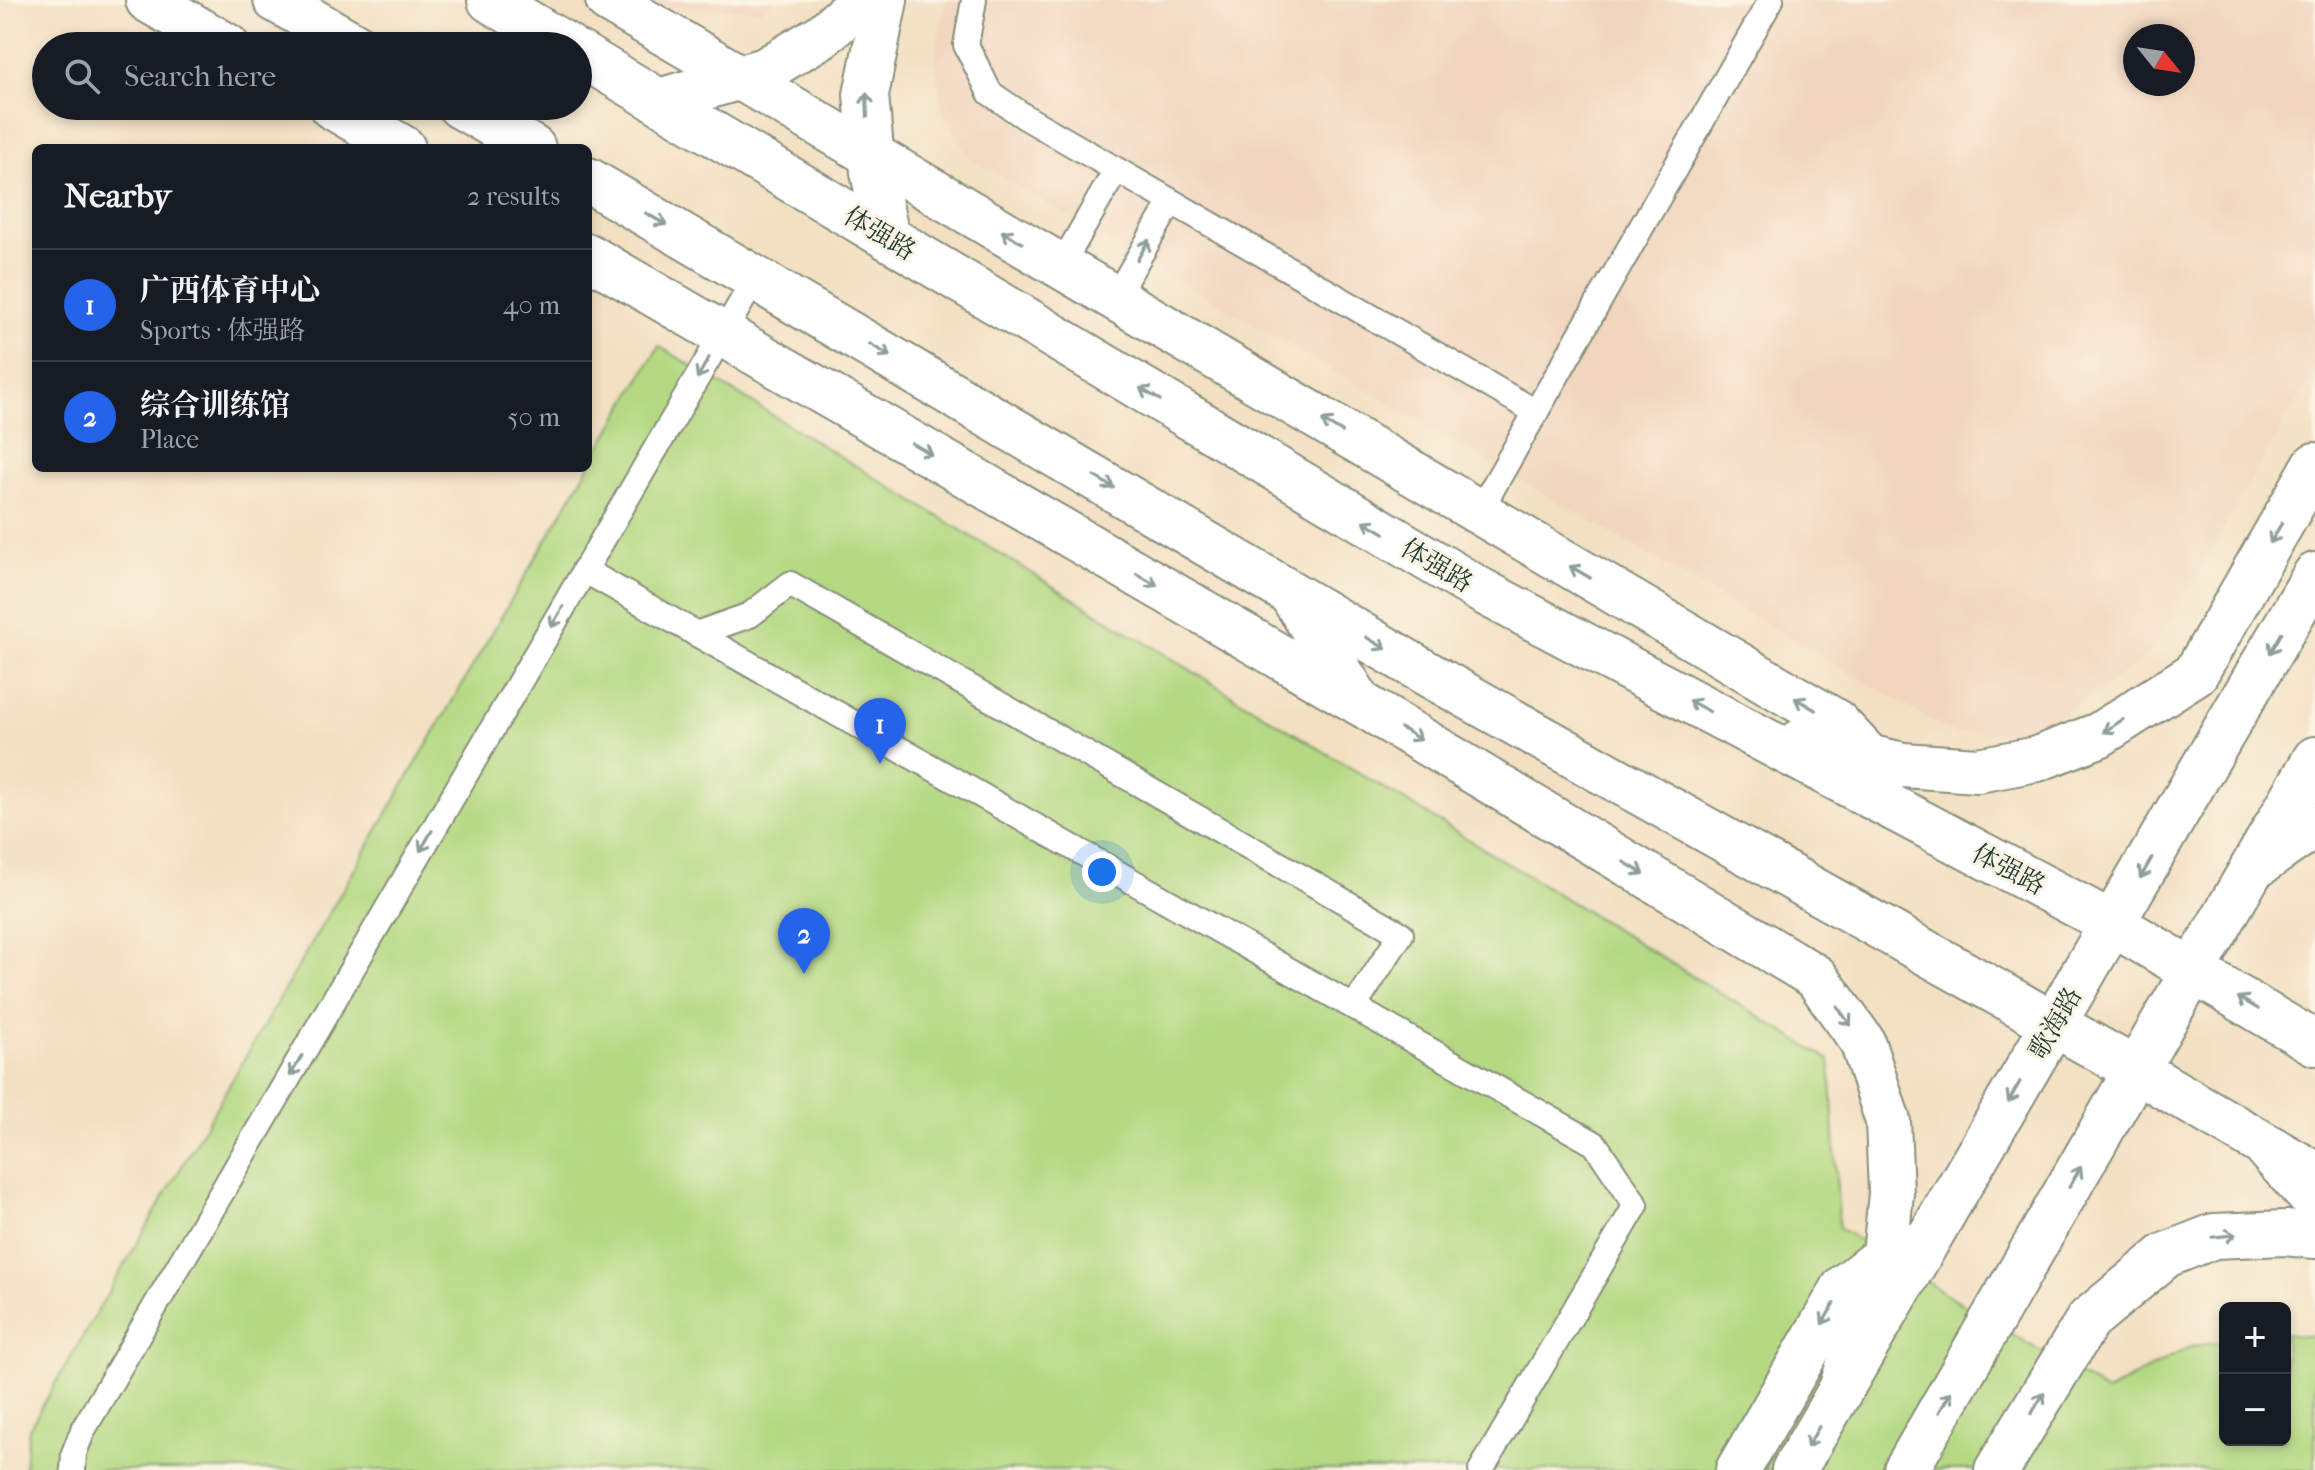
<!DOCTYPE html>
<html lang="en">
<head>
<meta charset="utf-8">
<style>
  body { margin:0; font-family:"IM FELL French Canon","Noto Serif SC",serif; background:#20242c; color:#f1f3f6 }
  .controls { position:absolute; right:24px; bottom:24px; display:grid; overflow:hidden; border-radius:12px; box-shadow:0 4px 12px #0003 }
  .controls button { width:72px; height:72px; display:grid; place-items:center; padding:0; border:0; border-bottom:2px solid #363941; background:#171b24; color:#f1f3f6; font:40px sans-serif }
  .compass { position:absolute; left:2123px; top:24px; width:72px; height:72px; border-radius:50%; background:#171b24; box-shadow:0 4px 12px #0003; rotate:120deg }
  .you { position:absolute; left:1102px; top:872px; width:28px; height:28px; margin:-20px; border:6px solid #fff; border-radius:50%; background:#1a73e8; box-shadow:0 0 0 12px #1a73e833 }
  .badge { display:grid; place-items:center; width:52px; height:52px; border-radius:50%; background:#2563eb; color:#fff; font-size:26px; font-weight:700 }
  .pin { position:absolute; translate:-50% -66px; filter:drop-shadow(0 2px 4px #0008) }
  .pin::after { content:''; position:absolute; top:42px; width:28px; height:24px; background:inherit; clip-path:polygon(0 0,100% 0,50% 100%) }
  .list { margin:0; padding:0; list-style:none }
  h2 { display:flex; justify-content:space-between; align-items:center; height:104px; margin:0; padding:0 32px; font-size:34px }
  h2 small { font-size:26px; font-weight:400; color:#9ea1a6 }
  .list li { display:grid; grid-template-columns:52px 1fr auto; gap:24px; align-items:center; box-sizing:border-box; height:112px; padding:0 32px; border-top:2px solid #363941 }
  .list b { display:block; font-size:30px; white-space:nowrap }
  .list p { margin:0; font-size:26px; white-space:nowrap; color:#9ea1a6 }
  .list em { font-size:26px; font-style:normal; color:#9ea1a6 }
  .icon { flex:none; width:44px; height:44px; fill:none; stroke:currentColor; stroke-width:2; stroke-linecap:round; stroke-linejoin:round }
  .map { position:relative; flex:none; width:2315px; height:1470px; overflow:hidden }
  .search { position:absolute; background:#171b24; box-shadow:0 4px 12px #0003; left:32px; top:32px; width:560px; height:88px; display:flex; align-items:center; gap:20px; box-sizing:border-box; padding:0 28px; border-radius:44px; color:#9ea1a6; font-size:30px }
  .panel { position:absolute; background:#171b24; box-shadow:0 4px 12px #0003; left:32px; top:144px; width:560px; height:328px; border-radius:12px }
  .map>svg:first-child { display:block }
</style>
</head>
<body>
<div class="map">
<svg width="2315" height="1470" viewBox="0 0 2315 1470">
  <rect width="100%" height="100%" fill="#fcf5e5"/>
  <filter id="ink" filterUnits="userSpaceOnUse"><feTurbulence type="fractalNoise" baseFrequency=".0125" numOctaves="2"/><feDisplacementMap in="SourceGraphic" scale="16" xChannelSelector="R" yChannelSelector="G"/><feConvolveMatrix kernelMatrix="1 2 1 2 8 2 1 2 1" color-interpolation-filters="sRGB"/></filter>
  <filter id="wash" filterUnits="userSpaceOnUse"><feTurbulence type="fractalNoise" baseFrequency=".006" numOctaves="4" result="noise"/><feDisplacementMap in="SourceGraphic" scale="32" xChannelSelector="R" yChannelSelector="G"/><feGaussianBlur stdDeviation="1.8" result="paint"/><feColorMatrix in="noise" values="0 0 0 0 0 0 0 0 0 0 0 0 0 0 0 0 0 1.4 0 .05"/><feComposite in="paint" operator="in"/></filter>
  <g filter="url(#wash)">
    <rect width="100%" height="100%" fill="#f3e0c2"/>
    <g fill="#f1d5bd" fill-rule="evenodd">
      <polygon points="654,0 774,0 762,10 668,8"/>
      <path d="M945 0H2315V371L2150 654 2089 698 2029 733H1953L971 159 944 116 934 61ZM2135 36H2183V84H2135Z"/>
    </g>
    <polygon fill="#b4d982" stroke="#6a8b5b" stroke-width="2" points="659,346 1830,1060 1839,1228 2107,1392 2191,1346 2225,1342 2225,1440 2285,1440 2285,1334 2315,1337 2315,1470 24,1470 29,1429"/>
  </g>
  <g filter="url(#ink)">
    <g fill="none" stroke-linecap="round" stroke-linejoin="round">
      <defs>
        <g id="service">
          <polyline points="974,0 966,45 990,93 1025,117 1536,412"/>
          <polyline points="1061,266 1116,170"/>
          <polyline points="1115,298 1171,202"/>
          <polyline points="1479,512 1771,0"/>
          <polyline points="584,570 1595,1144 1636,1205 1481,1470"/>
          <polyline points="696,634 750,615 790,584 1401,934 1354,1007"/>
          <polyline points="73,1470 74,1453 83,1430 756,277"/>
        </g>
        <g id="minor">
          <polyline points="148,0 227,46"/>
          <polyline points="608,0 1836,722 1885,774"/>
          <polyline points="885,0 866,95 873,172 887,237"/>
          <polyline points="659,101 765,70 823,35 863,0"/>
          <polyline points="331,106 403,148"/>
          <polyline points="588,256 1360,703"/>
          <polyline points="2252,869 2315,825"/>
          <polyline points="2268,1150 2315,1202"/>
          <polyline points="1738,1470 1844,1287 1901,1243"/>
        </g>
        <g id="secondary">
          <polyline points="276,0 356,46"/>
          <polyline points="490,0 567,46"/>
          <polyline points="578,53 1480,590 2113,924 2315,1043"/>
          <polyline points="460,106 533,148"/>
          <polyline points="588,180 1433,677 2136,1070 2315,1174"/>
          <polyline points="1294,599 1360,703 1816,977 1862,1041 1888,1121 1891,1193 1885,1255 1842,1386"/>
          <polyline points="1800,742 1903,765 1978,770 2037,759 2099,735 2196,673 2315,465"/>
          <polyline points="1794,1470 2315,575"/>
          <polyline points="1906,1470 2315,759"/>
          <polyline points="1997,1470 2088,1320 2166,1255 2214,1236 2285,1233 2315,1236"/>
        </g>
      </defs>
      <use href="#service" stroke="#898e7b" stroke-width="28"/>
      <use href="#minor" stroke="#898e7b" stroke-width="48"/>
      <use href="#secondary" stroke="#898e7b" stroke-width="48"/>
      <use href="#service" stroke="#fff" stroke-width="24"/>
      <use href="#minor" stroke="#fff" stroke-width="44"/>
      <use href="#secondary" stroke="#fff" stroke-width="44"/>
    </g>
    <defs><path id="oneway-shaft" d="M-6 0H5M1.5-3L5.5 0L1.5 3" fill="none" stroke-width="1.6" stroke-linecap="round" stroke-linejoin="round" transform="scale(2)"/></defs>
    <g stroke="#8f9e9a">
      <use href="#oneway-shaft" transform="translate(867 105) rotate(-92)"/>
      <use href="#oneway-shaft" transform="translate(656 219) rotate(30)"/>
      <use href="#oneway-shaft" transform="translate(1012 237) rotate(-150)"/>
      <use href="#oneway-shaft" transform="translate(1143 250) rotate(-60)"/>
      <use href="#oneway-shaft" transform="translate(880 350) rotate(31)"/>
      <use href="#oneway-shaft" transform="translate(703 368) rotate(120)"/>
      <use href="#oneway-shaft" transform="translate(1150 394) rotate(-149)"/>
      <use href="#oneway-shaft" transform="translate(1332 426) rotate(-149)"/>
      <use href="#oneway-shaft" transform="translate(922 449) rotate(30)"/>
      <use href="#oneway-shaft" transform="translate(1104 482) rotate(31)"/>
      <use href="#oneway-shaft" transform="translate(1374 527) rotate(-149)"/>
      <use href="#oneway-shaft" transform="translate(2276 533) rotate(120)"/>
      <use href="#oneway-shaft" transform="translate(1580 572) rotate(-150)"/>
      <use href="#oneway-shaft" transform="translate(1147 580) rotate(30)"/>
      <use href="#oneway-shaft" transform="translate(557 617) rotate(120)"/>
      <use href="#oneway-shaft" transform="translate(1376 643) rotate(31)"/>
      <use href="#oneway-shaft" transform="translate(2276 643) rotate(120)"/>
      <use href="#oneway-shaft" transform="translate(1805 704) rotate(-150)"/>
      <use href="#oneway-shaft" transform="translate(1699 706) rotate(-152)"/>
      <use href="#oneway-shaft" transform="translate(2113 726) rotate(147)"/>
      <use href="#oneway-shaft" transform="translate(1411 734) rotate(31)"/>
      <use href="#oneway-shaft" transform="translate(426 841) rotate(120)"/>
      <use href="#oneway-shaft" transform="translate(1634 868) rotate(31)"/>
      <use href="#oneway-shaft" transform="translate(2146 868) rotate(120)"/>
      <use href="#oneway-shaft" transform="translate(2248 1003) rotate(-149)"/>
      <use href="#oneway-shaft" transform="translate(1844 1016) rotate(55)"/>
      <use href="#oneway-shaft" transform="translate(296 1066) rotate(120)"/>
      <use href="#oneway-shaft" transform="translate(2014 1092) rotate(120)"/>
      <use href="#oneway-shaft" transform="translate(2075 1177) rotate(-60)"/>
      <use href="#oneway-shaft" transform="translate(2224 1236) rotate(-6)"/>
      <use href="#oneway-shaft" transform="translate(1828 1314) rotate(120)"/>
      <use href="#oneway-shaft" transform="translate(1945 1402) rotate(-60)"/>
      <use href="#oneway-shaft" transform="translate(2038 1403) rotate(-59)"/>
      <use href="#oneway-shaft" transform="translate(1813 1437) rotate(120)"/>
    </g>
  </g>
  <g text-anchor="middle" stroke-width="6" stroke-linejoin="round" paint-order="stroke">
    <g font-size="26" fill="#1f3d34" stroke="#fcf5e5">
      <text transform="translate(880 233) rotate(31)" y="9">体强路</text>
      <text transform="translate(1437 565) rotate(31)" y="9">体强路</text>
      <text transform="translate(2009 869) rotate(28)" y="9">体强路</text>
      <text transform="translate(2055 1023) rotate(-60)" y="9">歌海路</text>
    </g>
  </g>
</svg>
<div class="controls">
<button>+</button>
<button>−</button>
</div>
<svg class="compass" viewBox="-18 -18 36 36"><path d="M0-13l5 13h-10z" fill="#e53935"/><path d="M0 13l5-13h-10z" fill="#9ea1a6"/></svg>
<div class="you"></div>
<div class="pin badge" style="left:880px;top:764px">1</div>
<div class="pin badge" style="left:804px;top:974px">2</div>
<div class="search"><svg class="icon" aria-label="search" viewBox="0 0 24 24"><circle cx="10" cy="10" r="6"/><path d="M15 15l6 6"/></svg>Search here</div>
<section class="panel">
<h2>Nearby<small>2 results</small></h2>
<ul class="list">
<li><span class="badge">1</span><div><b>广西体育中心</b><p>Sports · 体强路</p></div><em>40 m</em></li>
<li><span class="badge">2</span><div><b>综合训练馆</b><p>Place</p></div><em>50 m</em></li>
</ul>
</section>
</div>
</body>
</html>
